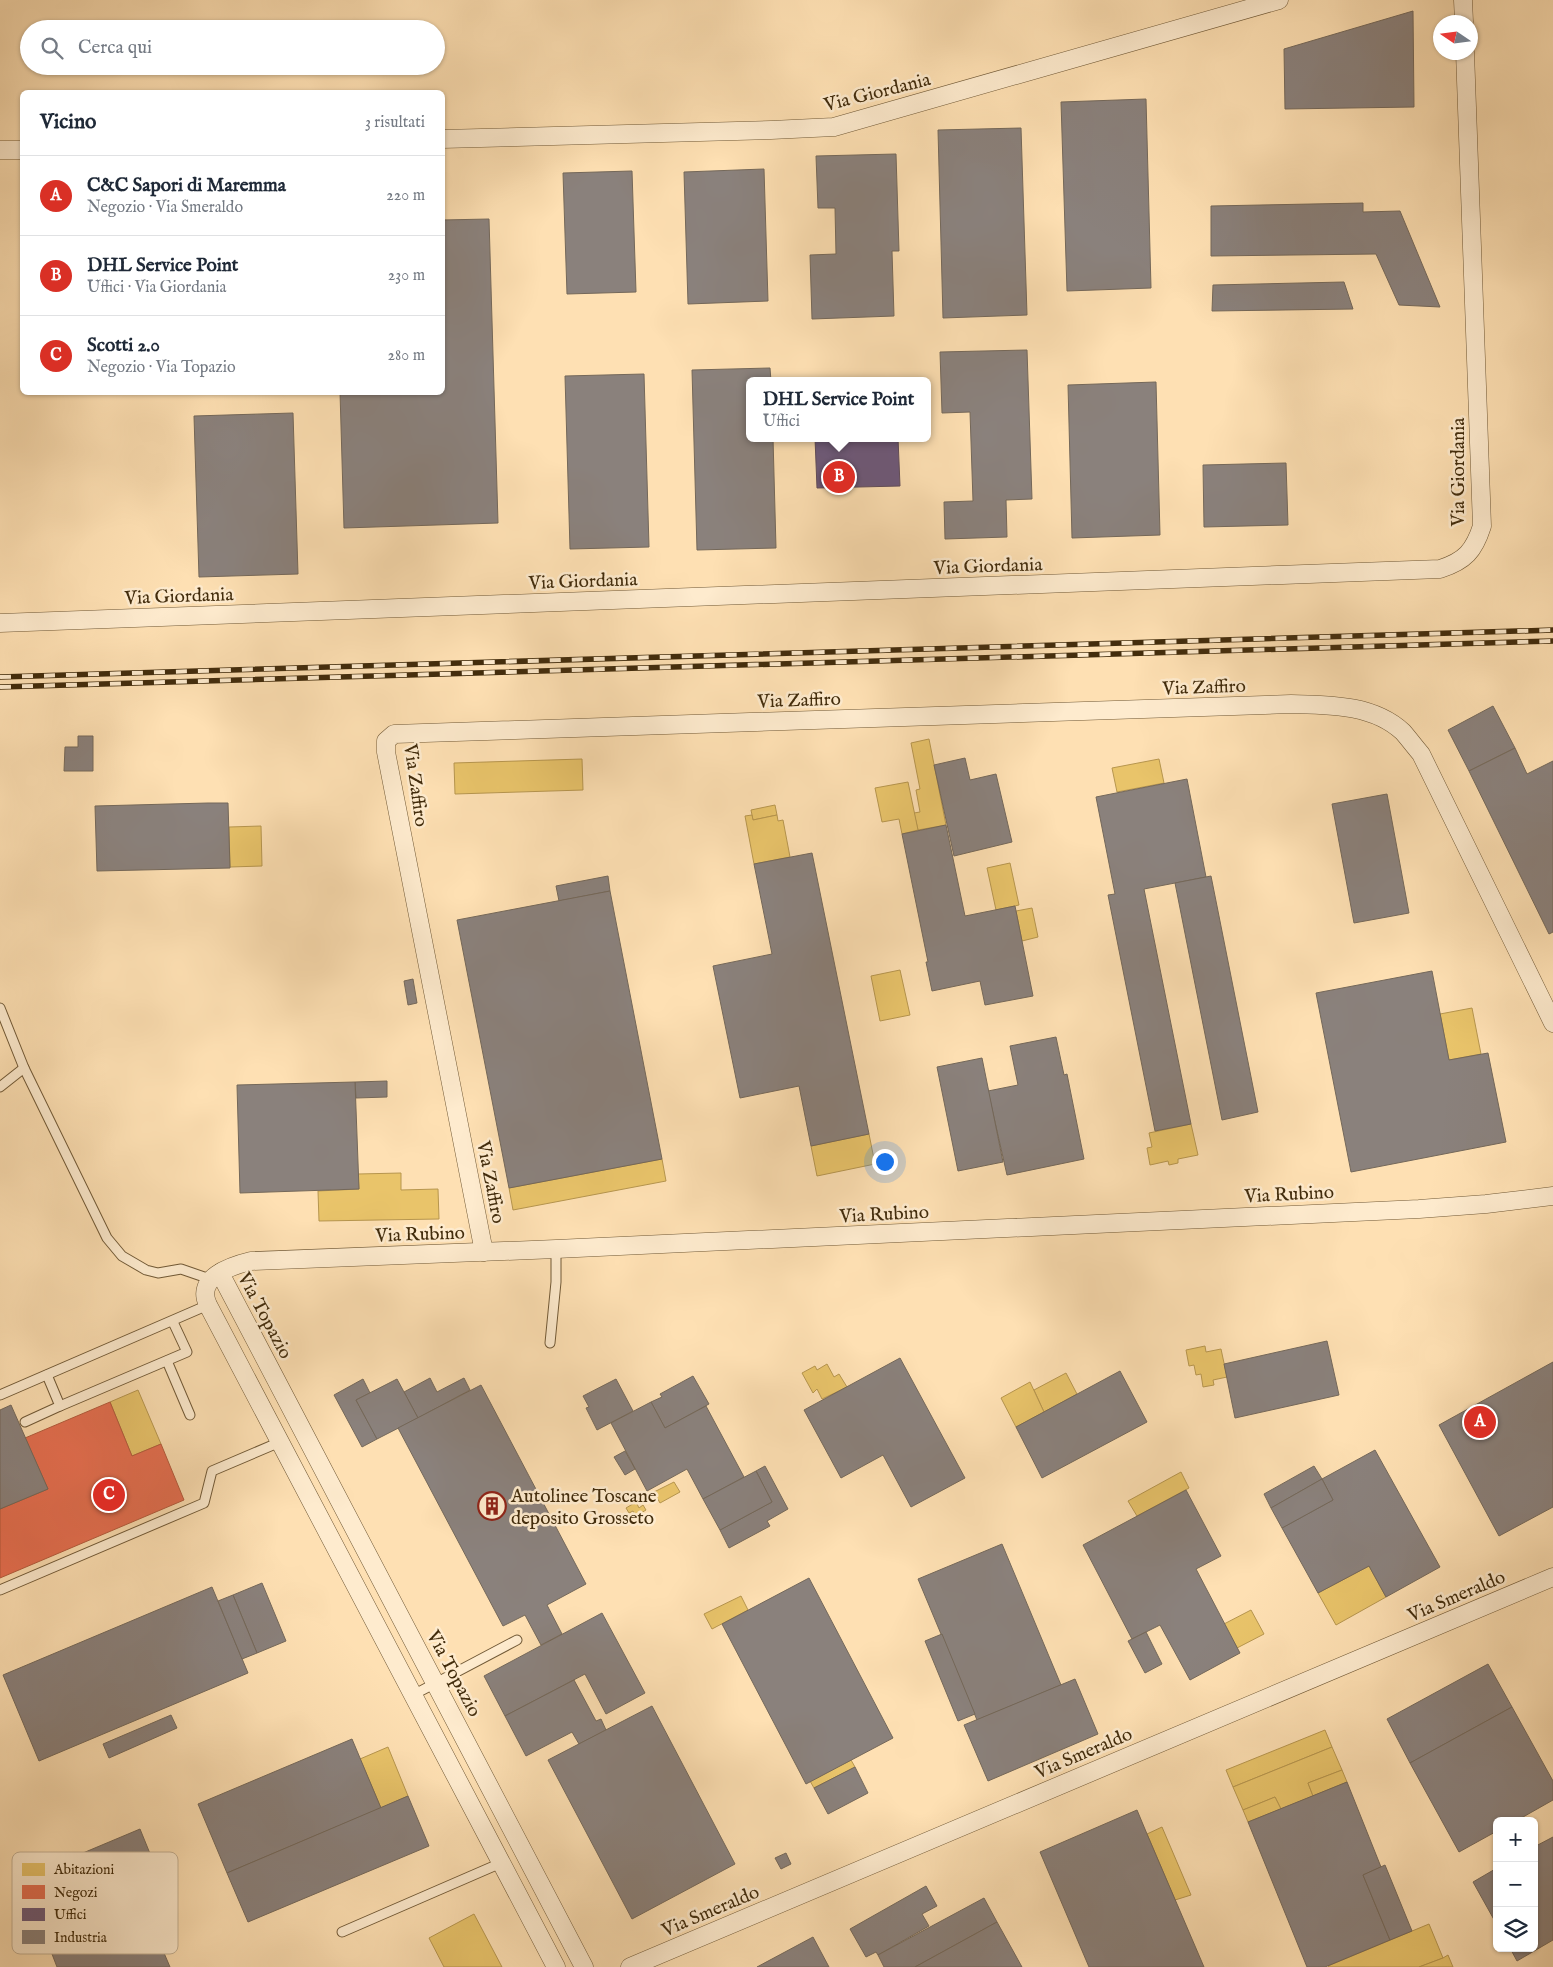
<!DOCTYPE html>
<html lang="it">
<head>
<meta charset="utf-8">
<style>
  body { margin:0; font-family:"IM FELL English",serif; background:#f6f6f7; color:#1f2937 }
  .controls { position:absolute; right:15px; bottom:15px; display:grid; overflow:hidden; border-radius:8px; box-shadow:0 1px 4px #0004 }
  .controls button { width:45px; height:45px; display:grid; place-items:center; padding:0; border:0; border-bottom:1px solid #e0e1e3; background:#fff; color:#1f2937; font:25px sans-serif }
  .compass { position:absolute; left:1433px; top:15px; width:45px; height:45px; border-radius:50%; background:#fff; box-shadow:0 1px 4px #0004; rotate:283deg }
  .you { position:absolute; left:884px; top:1161px; width:18px; height:18px; margin:-12px; border:4px solid #fff; border-radius:50%; background:#1a73e8; box-shadow:0 0 0 8px #1a73e833 }
  .badge { display:grid; place-items:center; width:32px; height:32px; border-radius:50%; background:#d93025; color:#fff; font-size:16px; font-weight:700 }
  .pin { position:absolute; translate:-50% -50%; border:2px solid #fff; box-shadow:0 1px 5px #0006 }
  .popup { position:absolute; left:746px; top:377px; width:185px; height:65px; box-sizing:border-box; display:grid; place-content:center; border-radius:8px; background:#fff; filter:drop-shadow(0 1px 4px #0005); font-size:16px; white-space:nowrap; color:#747a83 }
  .popup b { font-size:19px; color:#1f2937 }
  .popup::after { content:''; position:absolute; left:50%; top:100%; margin-left:-10px; border:10px solid transparent; border-top-color:#fff }
  .list { margin:0; padding:0; list-style:none }
  h2 { display:flex; justify-content:space-between; align-items:center; height:65px; margin:0; padding:0 20px; font-size:21px }
  h2 small { font-size:16px; font-weight:400; color:#747a83 }
  .list li { display:grid; grid-template-columns:32px 1fr auto; gap:15px; align-items:center; box-sizing:border-box; height:80px; padding:0 20px; border-top:1px solid #e0e1e3 }
  .list b { display:block; font-size:19px; white-space:nowrap }
  .list p { margin:0; font-size:16px; white-space:nowrap; color:#747a83 }
  .list em { font-size:16px; font-style:normal; color:#747a83 }
  .icon { flex:none; width:28px; height:28px; fill:none; stroke:currentColor; stroke-width:2; stroke-linecap:round; stroke-linejoin:round }
  .map { position:relative; flex:none; width:1553px; height:1967px; overflow:hidden }
  .search { position:absolute; background:#fff; box-shadow:0 1px 4px #0004; left:20px; top:20px; width:425px; height:55px; display:flex; align-items:center; gap:12px; box-sizing:border-box; padding:0 18px; border-radius:28px; color:#747a83; font-size:19px }
  .panel { position:absolute; background:#fff; box-shadow:0 1px 4px #0004; left:20px; top:90px; width:425px; height:305px; border-radius:8px }
  .map>svg:first-child { display:block }
</style>
</head>
<body>
<div class="map">
<svg width="1553" height="1967" viewBox="0 0 1553 1967">
  <rect width="100%" height="100%" fill="#fee0b3"/>
  <filter id="stains"><feTurbulence type="fractalNoise" baseFrequency=".004" numOctaves="4"/><feColorMatrix values="0 0 0 0 .2 0 0 0 0 .09 0 0 0 0 .02 0 0 0 .5 -.17"/></filter>
  <radialGradient id="worn" r=".72"><stop offset=".6" stop-color="#630" stop-opacity="0"/><stop offset="1" stop-color="#630" stop-opacity=".3"/></radialGradient>
  <g fill="#e9c46a" stroke="#b7964e">
    <polygon points="929,739 946,825 918,830 914,813 920,812 916,790 920,789 911,743"/>
    <polygon points="582,759 583,790 455,794 454,763"/>
    <polygon points="1159,759 1164,783 1117,792 1112,768"/>
    <polygon points="908,782 918,830 902,834 899,819 882,822 875,788"/>
    <polygon points="775,805 777,815 753,820 751,810"/>
    <polygon points="752,815 753,820 777,815 778,821 783,820 790,857 754,864 745,816"/>
    <polygon points="261,826 262,866 230,867 229,827"/>
    <polygon points="1010,863 1019,905 996,910 987,868"/>
    <polygon points="1032,908 1038,937 1022,941 1016,911"/>
    <polygon points="900,970 910,1015 880,1021 871,976"/>
    <polygon points="1472,1008 1481,1054 1449,1060 1440,1014"/>
    <polygon points="1191,1124 1198,1155 1178,1159 1178,1163 1169,1165 1168,1161 1150,1165 1147,1148 1152,1147 1149,1133"/>
    <polygon points="869,1134 875,1164 817,1176 811,1146"/>
    <polygon points="662,1159 666,1181 513,1210 509,1188"/>
    <polygon points="401,1173 401,1190 438,1189 439,1219 319,1221 318,1191 359,1189 358,1174"/>
    <polygon points="1205,1346 1206,1352 1221,1349 1227,1377 1213,1380 1214,1385 1203,1387 1201,1374 1196,1375 1194,1365 1189,1366 1186,1350"/>
    <polygon points="827,1364 834,1377 839,1374 847,1387 822,1399 817,1389 813,1393 802,1373 815,1366 817,1370"/>
    <polygon points="1066,1373 1077,1394 1044,1412 1034,1390"/>
    <polygon points="1030,1382 1044,1412 1016,1427 1001,1398"/>
    <polygon points="138,1390 161,1444 132,1456 110,1402"/>
    <polygon points="1181,1472 1189,1488 1137,1516 1128,1501"/>
    <polygon points="674,1482 680,1492 660,1503 654,1492"/>
    <polygon points="636,1502 639,1508 643,1505 646,1510 636,1516 633,1511 629,1513 626,1508"/>
    <polygon points="1369,1566 1386,1597 1336,1625 1318,1593"/>
    <polygon points="741,1596 748,1610 712,1629 704,1614"/>
    <polygon points="1251,1610 1264,1634 1237,1648 1224,1624"/>
    <polygon points="1325,1730 1332,1747 1233,1787 1226,1770"/>
    <polygon points="388,1747 408,1796 381,1808 360,1759"/>
    <polygon points="1332,1747 1342,1770 1308,1783 1313,1796 1281,1809 1275,1797 1243,1810 1233,1787"/>
    <polygon points="851,1760 855,1767 814,1788 810,1781"/>
    <polygon points="1342,1770 1347,1782 1313,1796 1308,1783"/>
    <polygon points="1275,1797 1281,1809 1248,1822 1243,1810"/>
    <polygon points="1162,1827 1191,1895 1175,1900 1147,1834"/>
    <polygon points="474,1914 502,1967 444,1967 429,1938"/>
    <polygon points="1429,1924 1443,1958 1419,1967 1329,1967 1328,1966"/>
    <polygon points="1448,1955 1453,1967 1419,1967 1443,1958"/>
  </g>
  <polygon fill="#e76f51" stroke="#b65b3c" points="110,1402 132,1456 161,1444 184,1500 0,1578 0,1509 48,1489 25,1438"/>
  <g fill="#6d597a" stroke="#604c59">
    <polygon points="897,378 897,381 813,381 813,380"/>
    <polygon points="815,438 898,438 900,486 817,488"/>
  </g>
  <g fill="#8a817c" stroke="#74685a">
    <polygon points="1413,11 1414,107 1285,109 1284,49"/>
    <polygon points="1146,99 1151,288 1067,291 1061,102"/>
    <polygon points="1021,128 1027,315 943,318 938,130"/>
    <polygon points="896,154 899,251 892,251 894,316 812,319 810,255 836,254 835,208 818,208 816,156"/>
    <polygon points="764,169 768,301 688,304 684,172"/>
    <polygon points="632,171 636,292 567,294 563,173"/>
    <polygon points="1363,203 1363,212 1400,211 1440,307 1399,305 1376,254 1211,256 1211,206"/>
    <polygon points="489,219 498,523 344,528 340,392 442,392 442,220"/>
    <polygon points="1344,282 1353,309 1212,311 1213,285"/>
    <polygon points="1027,350 1032,499 1006,500 1007,537 945,539 944,502 973,501 970,412 942,413 940,352"/>
    <polygon points="770,368 771,381 750,381 750,438 773,438 776,548 697,550 692,370"/>
    <polygon points="644,374 649,547 570,549 565,376"/>
    <polygon points="1156,382 1160,535 1072,538 1068,385"/>
    <polygon points="293,413 298,574 199,577 194,416"/>
    <polygon points="1286,463 1288,525 1204,527 1203,465"/>
    <polygon points="1493,706 1515,748 1469,771 1448,730"/>
    <polygon points="78,736 93,736 93,771 64,771 65,747 78,747"/>
    <polygon points="1515,748 1527,774 1553,761 1553,932 1549,934 1469,771"/>
    <polygon points="965,758 970,780 996,774 1012,842 954,856 934,765"/>
    <polygon points="1187,779 1206,877 1144,889 1191,1124 1155,1131 1108,895 1115,894 1096,797"/>
    <polygon points="1387,794 1409,913 1354,923 1332,804"/>
    <polygon points="208,803 228,803 230,868 97,871 95,806"/>
    <polygon points="946,825 965,916 1015,906 1033,996 985,1005 980,981 932,991 926,962 928,962 902,834"/>
    <polygon points="812,853 869,1134 811,1146 799,1086 740,1098 713,966 772,954 754,864"/>
    <polygon points="608,876 610,891 559,901 556,886"/>
    <polygon points="1211,876 1258,1112 1222,1120 1175,883"/>
    <polygon points="610,891 662,1159 509,1188 457,920"/>
    <polygon points="1432,971 1449,1060 1488,1053 1506,1142 1351,1172 1316,993"/>
    <polygon points="413,979 417,1003 408,1005 404,981"/>
    <polygon points="1056,1037 1064,1075 1067,1074 1084,1159 1007,1175 988,1091 1018,1085 1010,1046"/>
    <polygon points="982,1058 1003,1162 958,1171 937,1067"/>
    <polygon points="387,1081 387,1097 356,1098 355,1082"/>
    <polygon points="355,1082 359,1189 240,1193 237,1085"/>
    <polygon points="1327,1341 1339,1395 1235,1418 1224,1364"/>
    <polygon points="900,1358 965,1478 911,1507 883,1455 841,1478 804,1410"/>
    <polygon points="1553,1362 1553,1507 1499,1536 1439,1425"/>
    <polygon points="1120,1371 1147,1422 1042,1478 1016,1427"/>
    <polygon points="693,1376 709,1404 665,1428 651,1402 662,1397 660,1394"/>
    <polygon points="430,1378 437,1392 464,1378 470,1390 418,1418 404,1392"/>
    <polygon points="363,1379 370,1393 356,1400 377,1439 362,1447 334,1395"/>
    <polygon points="397,1379 418,1418 377,1439 356,1400"/>
    <polygon points="616,1379 633,1411 597,1430 586,1408 589,1407 583,1396"/>
    <polygon points="481,1385 586,1584 547,1605 562,1634 541,1645 525,1615 503,1626 398,1428"/>
    <polygon points="651,1402 665,1428 706,1406 744,1477 703,1499 687,1469 647,1491 611,1423"/>
    <polygon points="11,1405 48,1489 0,1509 0,1410"/>
    <polygon points="1375,1450 1440,1567 1386,1597 1369,1566 1318,1593 1282,1528 1333,1500 1322,1479"/>
    <polygon points="625,1451 635,1469 625,1475 614,1457"/>
    <polygon points="765,1466 788,1509 767,1521 770,1526 729,1548 720,1530 772,1502 756,1471"/>
    <polygon points="1314,1466 1322,1479 1271,1508 1264,1494"/>
    <polygon points="756,1471 772,1502 720,1530 703,1499"/>
    <polygon points="1322,1479 1333,1500 1282,1528 1271,1508"/>
    <polygon points="1186,1490 1221,1556 1196,1569 1240,1653 1190,1680 1160,1625 1132,1639 1083,1545"/>
    <polygon points="1002,1544 1061,1685 977,1720 918,1579"/>
    <polygon points="809,1578 893,1738 806,1784 722,1624"/>
    <polygon points="262,1583 286,1641 257,1653 233,1595"/>
    <polygon points="212,1587 248,1673 39,1761 3,1675"/>
    <polygon points="233,1595 257,1653 242,1659 218,1601"/>
    <polygon points="602,1613 645,1693 606,1714 585,1674 505,1716 484,1676"/>
    <polygon points="1146,1632 1162,1664 1145,1673 1128,1641"/>
    <polygon points="942,1634 975,1714 958,1721 925,1641"/>
    <polygon points="1488,1664 1512,1707 1410,1763 1387,1719"/>
    <polygon points="1075,1679 1098,1734 988,1781 964,1725"/>
    <polygon points="574,1680 596,1721 601,1719 606,1730 579,1744 572,1732 526,1756 505,1716"/>
    <polygon points="652,1706 735,1864 632,1919 548,1760"/>
    <polygon points="1512,1707 1553,1781 1553,1800 1516,1821 1497,1821 1497,1831 1459,1852 1410,1763"/>
    <polygon points="171,1715 177,1728 109,1758 103,1744"/>
    <polygon points="352,1739 381,1808 227,1873 198,1804"/>
    <polygon points="855,1767 868,1793 828,1814 814,1788"/>
    <polygon points="1347,1782 1381,1867 1363,1875 1390,1940 1325,1967 1307,1967 1248,1822"/>
    <polygon points="408,1796 429,1846 248,1922 227,1873"/>
    <polygon points="1137,1810 1147,1834 1204,1967 1089,1967 1040,1852"/>
    <polygon points="140,1829 162,1883 37,1936 14,1882"/>
    <polygon points="1553,1837 1553,1940 1517,1961 1510,1948 1534,1948 1534,1847"/>
    <polygon points="786,1853 791,1864 781,1869 775,1858"/>
    <polygon points="1385,1865 1412,1931 1390,1940 1363,1875"/>
    <polygon points="1497,1868 1497,1925 1473,1882"/>
    <polygon points="926,1886 937,1906 922,1914 929,1926 878,1955 876,1952 866,1957 850,1929"/>
    <polygon points="984,1898 997,1922 915,1967 884,1967 878,1955"/>
    <polygon points="147,1913 170,1967 57,1967 52,1954"/>
    <polygon points="997,1922 1022,1967 915,1967"/>
    <polygon points="813,1937 829,1967 757,1967"/>
  </g>
  <g fill="none" stroke-linecap="round" stroke-linejoin="round">
    <defs>
      <g id="lane">
        <polyline points="0,1008 24,1068 107,1238 122,1256 146,1270 158,1273 181,1269 210,1279"/>
        <polyline points="0,1087 24,1068"/>
        <polyline points="550,1343 556,1282 556,1249"/>
        <polyline points="167,1361 190,1415"/>
        <polyline points="0,1395 208,1305"/>
        <polyline points="60,1406 187,1352 173,1322"/>
        <polyline points="25,1422 60,1406 47,1375"/>
        <polyline points="0,1590 204,1503 212,1471 280,1442"/>
        <polyline points="413,1695 517,1640"/>
        <polyline points="342,1932 501,1863"/>
      </g>
      <g id="street">
        <polyline points="1463,0 1464,22"/>
        <polyline points="442,139 771,130 834,127 1279,0"/>
        <polyline points="0,150 22,150"/>
        <path d="M0 623 1440 569C1465 561 1474 551 1482 526L1465 52"/>
        <path d="M484 1252 386 752V741L394 734 1291 704C1329 705 1373 704 1403 732 1409 739 1415 747 1421 754L1553 1023"/>
        <polyline points="220,1273 584,1967"/>
        <path d="M556 1967 208 1305C195 1278 230 1266 251 1261L556 1249 1419 1209 1486 1204 1553 1196"/>
        <polyline points="630,1967 1553,1577"/>
      </g>
    </defs>
    <use href="#lane" stroke="#715936" stroke-width="11"/>
    <use href="#street" stroke="#715936" stroke-width="19"/>
    <use href="#lane" stroke="#feebce" stroke-width="9"/>
    <use href="#street" stroke="#feebce" stroke-width="18"/>
    <defs>
      <g id="rail">
        <polyline points="0,677 1553,630"/>
        <polyline points="0,687 1553,641"/>
      </g>
    </defs>
    <use href="#rail" stroke="#422c0c" stroke-width="5.5"/>
    <use href="#rail" stroke="#feebce" stroke-width="4" stroke-dasharray="11" stroke-linecap="butt"/>
  </g>
  <defs>
    <symbol id="building-ring" viewBox="-11 -11 22 22"><circle r="9.5" fill="#feebce" stroke="#8f2418" stroke-width="1.5"/><path d="M-4-6H4V6H1V3H-1V6H-4ZM-2.5-4.3h1.7v1.8h-1.7ZM.8-4.3h1.7v1.8H.8ZM-2.5-1h1.7V.8h-1.7ZM.8-1h1.7V.8H.8Z" fill="#8f2418"/></symbol>
  </defs>
  <g fill-rule="evenodd">
    <use href="#building-ring" x="476" y="1490" width="32" height="32"/>
  </g>
  <g text-anchor="middle" stroke-width="5" stroke-linejoin="round" paint-order="stroke">
    <g font-size="19" fill="#422c0c" stroke="#feebce">
      <text transform="translate(877 91) rotate(-14)" y="7">Via Giordania</text>
      <text transform="translate(1457 472) rotate(-90)" y="7">Via Giordania</text>
      <text transform="translate(988 565) rotate(-2)" y="7">Via Giordania</text>
      <text transform="translate(583 580) rotate(-2)" y="7">Via Giordania</text>
      <text transform="translate(179 595) rotate(-2)" y="7">Via Giordania</text>
      <text transform="translate(1204 686) rotate(-2)" y="7">Via Zaffiro</text>
      <text transform="translate(799 699) rotate(-2)" y="7">Via Zaffiro</text>
      <text transform="translate(417 785) rotate(82)" y="7">Via Zaffiro</text>
      <text transform="translate(492 1182) rotate(79)" y="7">Via Zaffiro</text>
      <text transform="translate(1289 1193) rotate(-3)" y="7">Via Rubino</text>
      <text transform="translate(884 1213) rotate(-3)" y="7">Via Rubino</text>
      <text transform="translate(420 1233) rotate(-2)" y="7">Via Rubino</text>
      <text transform="translate(266 1315) rotate(62)" y="7">Via Topazio</text>
      <text transform="translate(1456 1595) rotate(-23)" y="7">Via Smeraldo</text>
      <text transform="translate(455 1673) rotate(62)" y="7">Via Topazio</text>
      <text transform="translate(1083 1752) rotate(-23)" y="7">Via Smeraldo</text>
      <text transform="translate(710 1910) rotate(-23)" y="7">Via Smeraldo</text>
    </g>
    <g font-size="19" fill="#422c0c" stroke="#feebce" text-anchor="start">
      <text x="511" y="1502">Autolinee Toscane<tspan x="511" dy="22">deposito Grosseto</tspan></text>
    </g>
  </g>
  <rect x="12" y="1852" width="166" height="102" rx="8" fill="#feebce" stroke="#c6b294" stroke-width="1"/>
  <rect x="22" y="1863" width="23" height="13" fill="#e9c46a"/>
  <rect x="22" y="1885" width="23" height="14" fill="#e76f51"/>
  <rect x="22" y="1908" width="23" height="13" fill="#6d597a"/>
  <rect x="22" y="1930" width="23" height="14" fill="#8a817c"/>
  <g font-size="14" fill="#422c0c">
    <text x="54" y="1874">Abitazioni</text>
    <text x="54" y="1897">Negozi</text>
    <text x="54" y="1919">Uffici</text>
    <text x="54" y="1942">Industria</text>
  </g>
  <rect width="100%" height="100%" filter="url(#stains)"/>
  <rect width="100%" height="100%" fill="url(#worn)"/>
</svg>
<div class="controls">
<button>+</button>
<button>−</button>
<button><svg class="icon" aria-label="layers" viewBox="0 0 24 24"><path d="M12 4l9 5-9 5-9-5zM3 14l9 5 9-5"/></svg></button>
</div>
<svg class="compass" viewBox="-18 -18 36 36"><path d="M0-13l5 13h-10z" fill="#e53935"/><path d="M0 13l5-13h-10z" fill="#747a83"/></svg>
<div class="you"></div>
<div class="pin badge" style="left:1480px;top:1422px">A</div>
<div class="pin badge" style="left:839px;top:477px">B</div>
<div class="popup"><b>DHL Service Point</b>Uffici</div>
<div class="pin badge" style="left:109px;top:1495px">C</div>
<div class="search"><svg class="icon" aria-label="search" viewBox="0 0 24 24"><circle cx="10" cy="10" r="6"/><path d="M15 15l6 6"/></svg>Cerca qui</div>
<section class="panel">
<h2>Vicino<small>3 risultati</small></h2>
<ul class="list">
<li><span class="badge">A</span><div><b>C&amp;C Sapori di Maremma</b><p>Negozio · Via Smeraldo</p></div><em>220 m</em></li>
<li><span class="badge">B</span><div><b>DHL Service Point</b><p>Uffici · Via Giordania</p></div><em>230 m</em></li>
<li><span class="badge">C</span><div><b>Scotti 2.0</b><p>Negozio · Via Topazio</p></div><em>280 m</em></li>
</ul>
</section>
</div>
</body>
</html>
